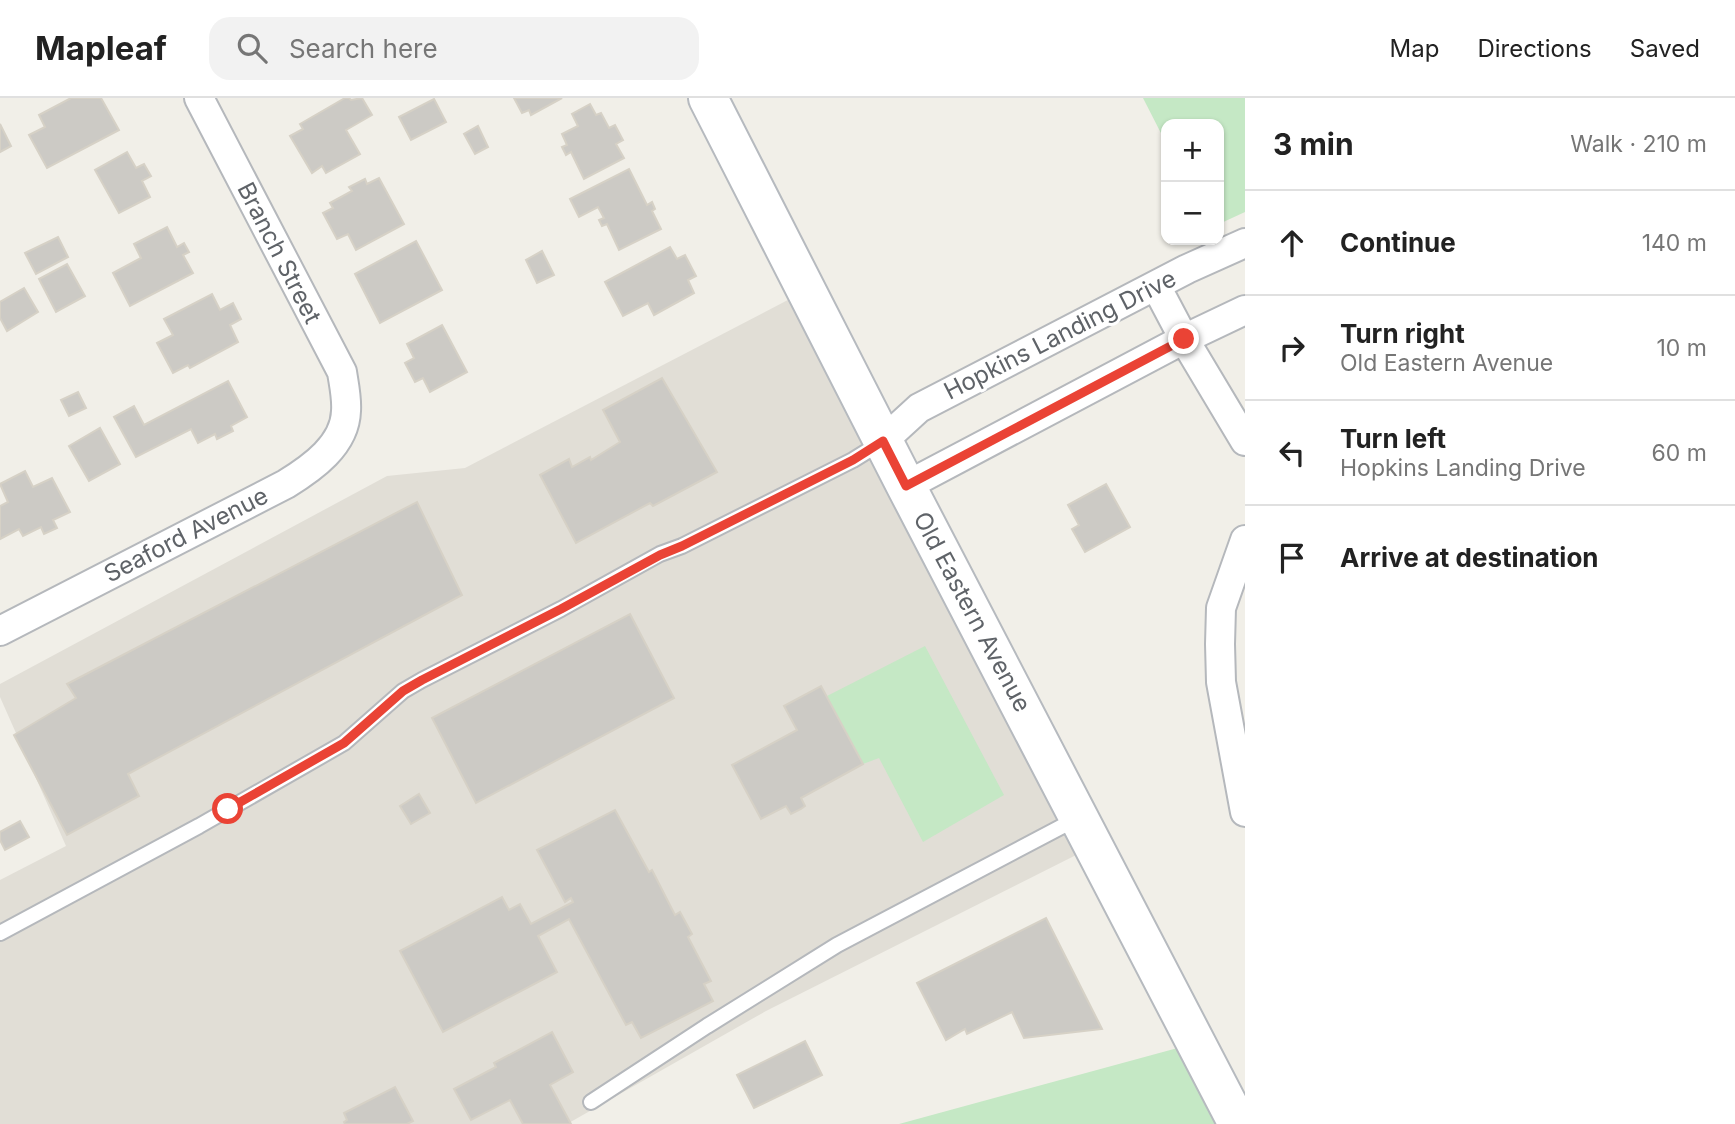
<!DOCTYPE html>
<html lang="en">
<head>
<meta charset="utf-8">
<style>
  body { margin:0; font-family:Inter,sans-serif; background:#f2f2f2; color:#222 }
  .controls { position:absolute; right:21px; top:21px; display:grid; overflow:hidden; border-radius:14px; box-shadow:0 2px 5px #0004 }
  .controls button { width:63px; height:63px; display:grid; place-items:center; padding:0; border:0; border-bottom:2px solid #e0e0e0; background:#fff; color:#222; font:35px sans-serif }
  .stop { position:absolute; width:21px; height:21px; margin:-16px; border:5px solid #ea4335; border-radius:50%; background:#fff }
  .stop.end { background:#ea4335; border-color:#fff; box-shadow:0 2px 7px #0008 }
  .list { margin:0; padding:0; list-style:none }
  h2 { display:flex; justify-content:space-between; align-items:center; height:91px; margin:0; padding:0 28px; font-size:30px }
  h2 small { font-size:23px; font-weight:400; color:#767676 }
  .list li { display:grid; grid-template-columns:46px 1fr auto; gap:21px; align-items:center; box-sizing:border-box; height:105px; padding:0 28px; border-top:2px solid #e0e0e0 }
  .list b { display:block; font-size:26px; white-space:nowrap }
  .list p { margin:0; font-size:23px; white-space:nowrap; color:#767676 }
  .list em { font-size:23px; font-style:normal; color:#767676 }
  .icon { flex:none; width:38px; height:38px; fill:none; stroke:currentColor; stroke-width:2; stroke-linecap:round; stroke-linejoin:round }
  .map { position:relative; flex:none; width:1245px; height:1026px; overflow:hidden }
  header { display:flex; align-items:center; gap:42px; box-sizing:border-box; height:98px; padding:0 35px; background:#fff; border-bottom:2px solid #e0e0e0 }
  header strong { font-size:33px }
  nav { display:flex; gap:38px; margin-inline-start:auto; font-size:24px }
  .search { width:490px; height:63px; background:#f2f2f2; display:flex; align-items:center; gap:18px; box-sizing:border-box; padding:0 24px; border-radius:21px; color:#767676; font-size:26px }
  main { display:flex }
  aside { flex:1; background:#fff }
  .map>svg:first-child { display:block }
</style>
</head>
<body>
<header>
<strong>Mapleaf</strong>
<div class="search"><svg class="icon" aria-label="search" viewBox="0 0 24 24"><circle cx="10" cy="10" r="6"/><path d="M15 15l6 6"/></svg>Search here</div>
<nav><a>Map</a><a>Directions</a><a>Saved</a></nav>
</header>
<main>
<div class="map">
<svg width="1245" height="1026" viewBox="0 0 1245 1026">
  <rect width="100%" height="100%" fill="#f1efe8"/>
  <polygon fill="#e1ded6" points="807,192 1094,748 766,913 567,1026 0,1026 0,782 66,748 0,599 0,586 387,378 465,370"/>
  <g fill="#c5e8c5">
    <polygon points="1143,0 1245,0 1245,114 1219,126 1219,26 1166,26 1166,45"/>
    <polygon points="925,548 1004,697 923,744 879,660 863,666 827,598"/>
    <polygon points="1196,945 1238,1026 899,1026"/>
  </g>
  <g fill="#cccac5" stroke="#d6d1c6" stroke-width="2">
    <polygon points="71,0 101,0 119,32 47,70 29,37 45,29 39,17"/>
    <polygon points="345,0 349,0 351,2 362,0 372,17 346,32 360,56 326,75 322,68 312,75 290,38 303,31 300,26"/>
    <polygon points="514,0 562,0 531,17 529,12 522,15"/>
    <polygon points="434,1 446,24 411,42 399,19"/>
    <polygon points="590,6 596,17 601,15 609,30 615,27 623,42 616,46 624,60 584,81 571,54 566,57 562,49 567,47 562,36 578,28 572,16"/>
    <polygon points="0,26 11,48 0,54"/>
    <polygon points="478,28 488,49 475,56 464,36"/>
    <polygon points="127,54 136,70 144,66 151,78 142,83 150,99 119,115 95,72"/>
    <polygon points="629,71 647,107 652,104 655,111 652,113 661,131 619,152 607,126 602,128 599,122 604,120 598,109 579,119 570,101"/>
    <polygon points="379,80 404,126 356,152 348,136 337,141 323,115 333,110 330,105 352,93 349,89 365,81 367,86"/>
    <polygon points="167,129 177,149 184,145 189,154 183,157 193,175 130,208 113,175 141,160 134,146"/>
    <polygon points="58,139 68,159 36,176 25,155"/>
    <polygon points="416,143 442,192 380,225 355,176"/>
    <polygon points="670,149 677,161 685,157 696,178 688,182 694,195 654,217 648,205 623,218 605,184"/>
    <polygon points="542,153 554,177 537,185 526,162"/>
    <polygon points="67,166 85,198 56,214 39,181"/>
    <polygon points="24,190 38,214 7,233 0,220 0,204"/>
    <polygon points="212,196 220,212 233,205 241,221 230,227 238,244 190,270 188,267 173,275 157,245 173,237 164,221"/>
    <polygon points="442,227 467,274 430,294 423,280 415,284 405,265 414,260 407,246"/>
    <polygon points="662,280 717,374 653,408 650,405 576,445 540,377 569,361 572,369 590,359 591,362 620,344 603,312"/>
    <polygon points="228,283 247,319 231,328 233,333 217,341 215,336 198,345 191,331 136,359 114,319 134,308 144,327"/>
    <polygon points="78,294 86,310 69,318 61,302"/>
    <polygon points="100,330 120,366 89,383 69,348"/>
    <polygon points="25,373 33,389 52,380 70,414 53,422 57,430 44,436 41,429 23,438 19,431 0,441 0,408 8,404 0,386"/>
    <polygon points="1106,386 1130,429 1085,454 1072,431 1079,427 1068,407"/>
    <polygon points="417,404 462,497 128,676 139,698 67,737 14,637 76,600 67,586"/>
    <polygon points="630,516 674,600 476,705 432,620"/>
    <polygon points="821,588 863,666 801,700 805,708 801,711 791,716 786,708 761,721 732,667 797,632 784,608"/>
    <polygon points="419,696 430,715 411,726 400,708"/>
    <polygon points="615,712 649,774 652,772 675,817 680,814 692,836 688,839 711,883 704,886 713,903 641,940 632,924 626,927 569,821 538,838 557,874 443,934 400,853 502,799 509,812 520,806 531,826 573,804 571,800 565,804 537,752"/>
    <polygon points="20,723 29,739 5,752 0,742 0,734"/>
    <polygon points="1046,820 1102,931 1024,940 1012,914 967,936 965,931 946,942 917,885"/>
    <polygon points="552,934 573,974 550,987 571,1026 523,1026 510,1002 471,1022 454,991 496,969 494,965"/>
    <polygon points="805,943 822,977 754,1010 737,977"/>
    <polygon points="395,989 413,1023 407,1026 345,1026 344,1024 347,1022 344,1015"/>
  </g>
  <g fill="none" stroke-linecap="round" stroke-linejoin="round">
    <defs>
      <g id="lane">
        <polyline points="0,835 199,728 344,645 403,593 422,582 561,511 660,456 682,448 853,362 882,344"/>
        <polyline points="591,1004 707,928 837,847 1078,720"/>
      </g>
      <g id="street">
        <polyline points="1156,188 1184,241 1245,343"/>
        <polyline points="883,343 919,310 1187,171 1245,145"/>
        <polyline points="906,388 1184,241 1245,212"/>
        <polyline points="1245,442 1221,510 1220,546 1221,584 1245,714"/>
        <path d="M0 533 286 386C312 370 345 347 346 313 347 300 344 287 342 274L199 0"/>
      </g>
      <polyline id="secondary" points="708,0 906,388 1238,1026"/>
    </defs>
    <use href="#lane" stroke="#b5b8bc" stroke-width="18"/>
    <use href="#street" stroke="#b5b8bc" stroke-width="32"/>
    <use href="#secondary" stroke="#b6babf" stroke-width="42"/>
    <use href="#lane" stroke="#fff" stroke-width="14"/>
    <use href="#street" stroke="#fff" stroke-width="28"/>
    <use href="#secondary" stroke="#fff" stroke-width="38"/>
  </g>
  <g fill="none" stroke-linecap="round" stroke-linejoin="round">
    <polyline stroke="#ea4335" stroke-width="9" points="228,711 344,645 403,593 422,582 561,511 660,457 682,448 853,362 883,343 906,388 1184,241"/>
  </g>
  <g text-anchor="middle" stroke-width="6" stroke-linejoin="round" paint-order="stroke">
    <g font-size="24" fill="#5f6368" stroke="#fff">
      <text transform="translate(279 155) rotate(63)" y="8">Branch Street</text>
      <text transform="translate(1060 237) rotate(-27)" y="8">Hopkins Landing Drive</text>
      <text transform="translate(186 437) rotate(-27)" y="8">Seaford Avenue</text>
      <text transform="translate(972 514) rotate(62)" y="8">Old Eastern Avenue</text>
    </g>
  </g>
</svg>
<div class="controls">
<button>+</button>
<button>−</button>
</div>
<div class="stop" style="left:228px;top:711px"></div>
<div class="stop end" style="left:1184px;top:241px"></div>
</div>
<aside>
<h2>3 min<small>Walk · 210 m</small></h2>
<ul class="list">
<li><svg class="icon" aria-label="ahead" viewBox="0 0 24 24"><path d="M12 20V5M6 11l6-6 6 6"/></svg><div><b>Continue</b></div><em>140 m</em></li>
<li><svg class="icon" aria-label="right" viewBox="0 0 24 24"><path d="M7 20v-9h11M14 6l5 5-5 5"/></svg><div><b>Turn right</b><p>Old Eastern Avenue</p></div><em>10 m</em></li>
<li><svg class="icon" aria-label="left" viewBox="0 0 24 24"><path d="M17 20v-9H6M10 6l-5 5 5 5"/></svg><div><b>Turn left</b><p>Hopkins Landing Drive</p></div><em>60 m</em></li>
<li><svg class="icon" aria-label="arrive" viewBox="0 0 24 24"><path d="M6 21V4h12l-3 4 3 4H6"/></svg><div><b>Arrive at destination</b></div></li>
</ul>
</aside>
</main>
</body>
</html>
